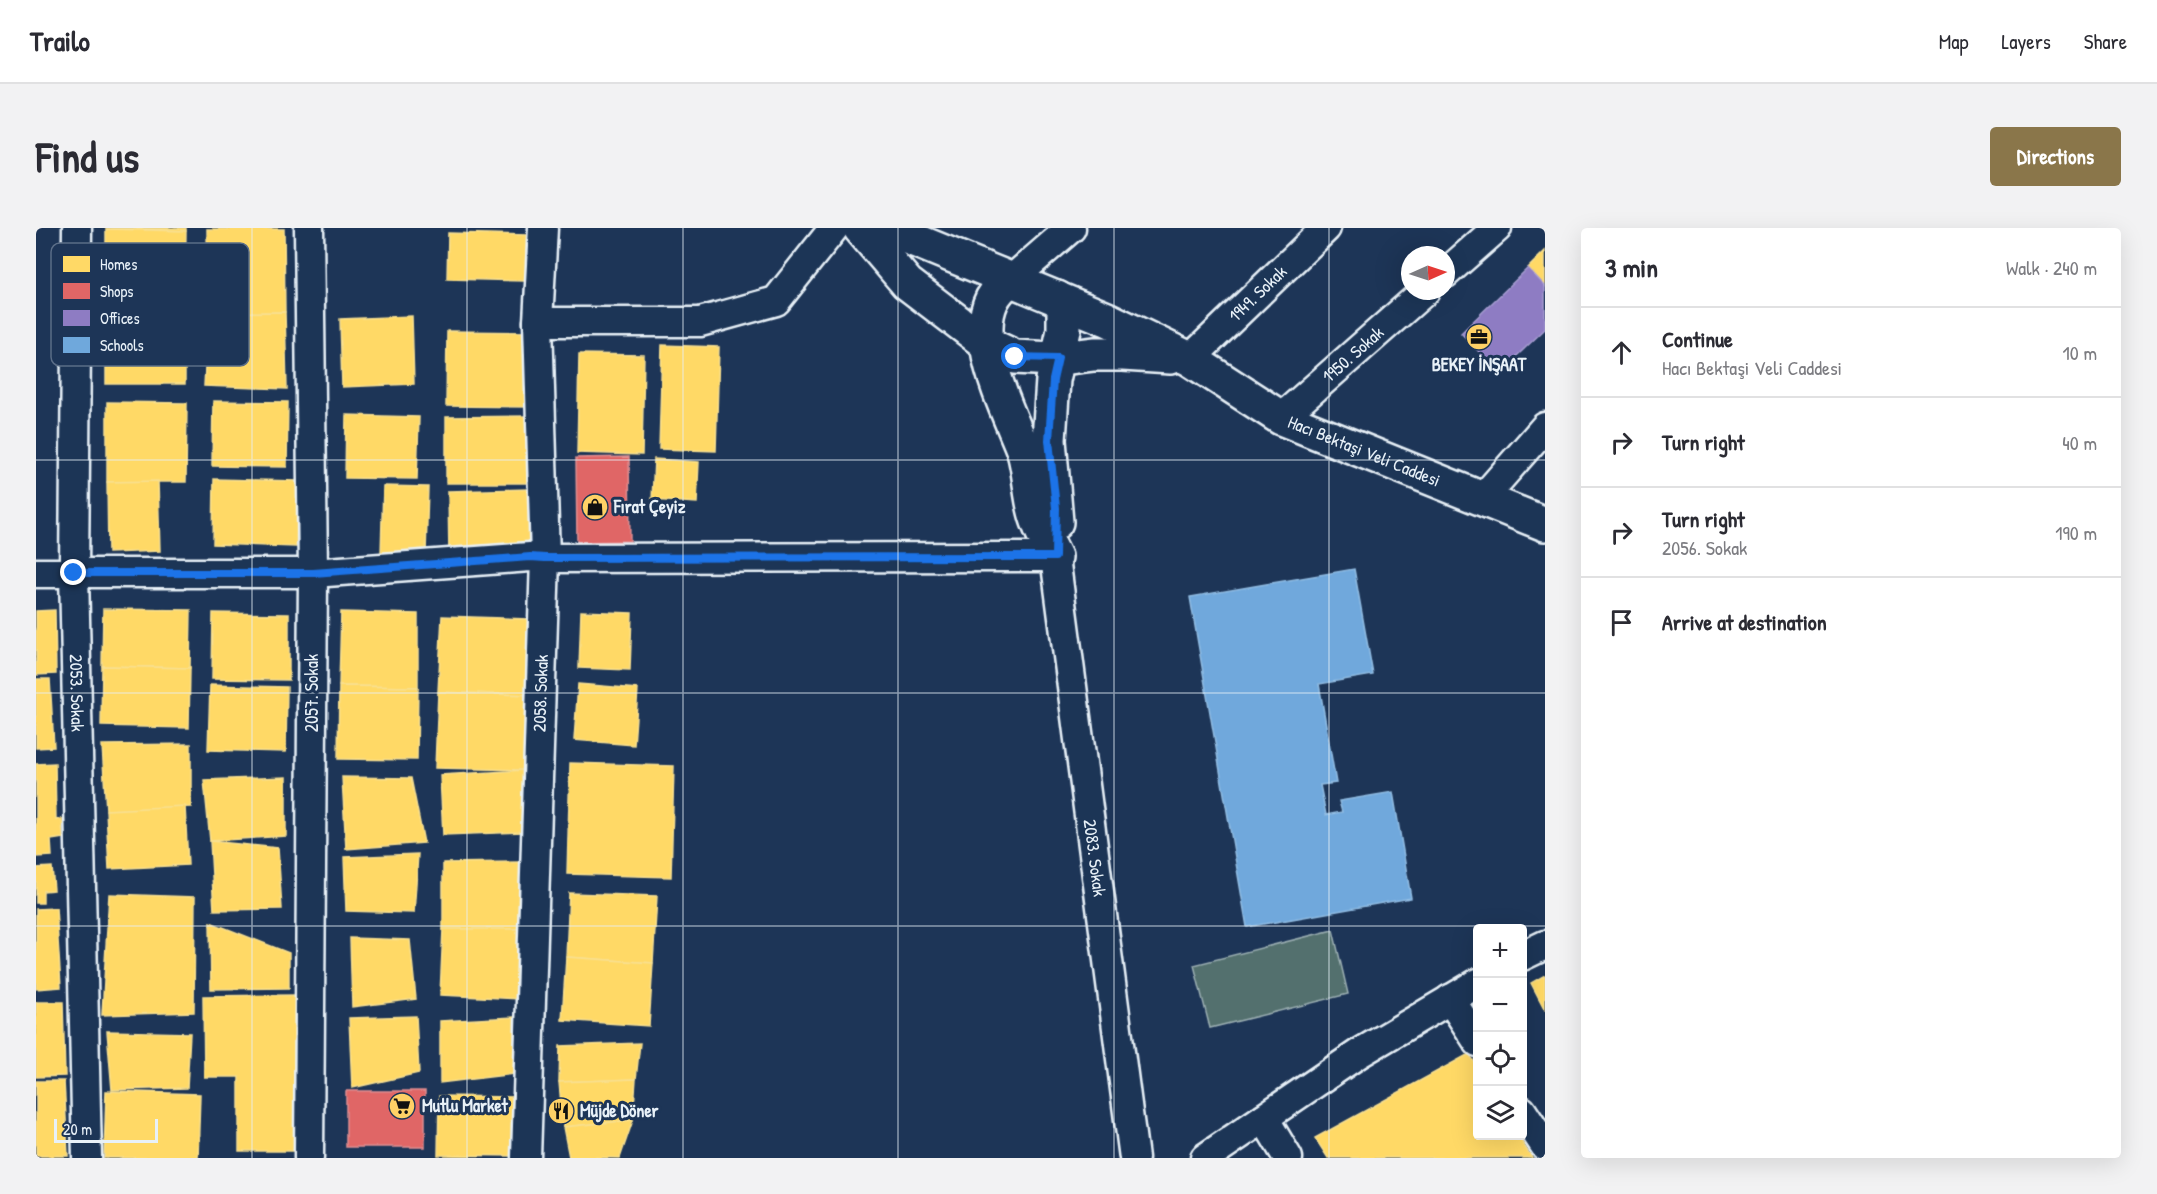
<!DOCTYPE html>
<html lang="en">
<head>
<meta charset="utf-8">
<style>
  body { margin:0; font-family:"Patrick Hand",sans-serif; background:#f2f2f3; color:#2b2b33 }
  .controls { position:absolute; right:18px; bottom:18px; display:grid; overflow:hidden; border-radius:6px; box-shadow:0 6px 24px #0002 }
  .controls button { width:54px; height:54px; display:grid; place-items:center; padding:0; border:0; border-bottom:2px solid #e1e1e2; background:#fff; color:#2b2b33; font:30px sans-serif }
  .compass { position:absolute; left:1365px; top:18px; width:54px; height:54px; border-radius:50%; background:#fff; box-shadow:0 6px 24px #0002; rotate:87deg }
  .scale { position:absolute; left:18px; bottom:15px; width:104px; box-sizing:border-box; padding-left:6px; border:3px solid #e8f1f8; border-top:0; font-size:16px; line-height:21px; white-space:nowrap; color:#e8f1f8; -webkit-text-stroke:4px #1d3557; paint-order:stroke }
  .stop { position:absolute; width:18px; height:18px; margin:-14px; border:4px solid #1a73e8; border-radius:50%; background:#fff }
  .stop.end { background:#1a73e8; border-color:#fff; box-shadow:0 2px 6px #0008 }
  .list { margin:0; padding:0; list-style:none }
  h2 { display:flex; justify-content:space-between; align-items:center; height:78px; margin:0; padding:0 24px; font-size:26px }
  h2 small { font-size:20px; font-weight:400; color:#7c7c81 }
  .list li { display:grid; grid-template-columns:39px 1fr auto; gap:18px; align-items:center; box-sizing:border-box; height:90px; padding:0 24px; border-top:2px solid #e1e1e2 }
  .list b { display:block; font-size:22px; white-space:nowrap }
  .list p { margin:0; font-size:20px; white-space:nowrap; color:#7c7c81 }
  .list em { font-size:20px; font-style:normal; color:#7c7c81 }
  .icon { flex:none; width:33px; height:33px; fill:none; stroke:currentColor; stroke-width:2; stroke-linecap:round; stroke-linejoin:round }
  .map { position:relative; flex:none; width:1509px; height:930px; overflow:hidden; border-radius:6px }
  header { display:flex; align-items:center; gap:36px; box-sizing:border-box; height:84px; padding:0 30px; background:#fff; border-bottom:2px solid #e1e1e2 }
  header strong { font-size:28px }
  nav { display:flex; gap:33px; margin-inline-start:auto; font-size:21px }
  .intro { display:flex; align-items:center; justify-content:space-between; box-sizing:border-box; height:144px; padding:0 36px }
  h1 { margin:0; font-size:42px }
  .button { padding:15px 27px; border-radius:6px; background:#8a764a; color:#fff; font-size:21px; font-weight:700 }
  main { display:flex; gap:36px; padding:0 36px }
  aside { flex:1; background:#fff; border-radius:6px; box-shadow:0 6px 24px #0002 }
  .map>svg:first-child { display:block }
</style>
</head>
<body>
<header>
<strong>Trailo</strong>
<nav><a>Map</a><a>Layers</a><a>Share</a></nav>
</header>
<div class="intro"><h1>Find us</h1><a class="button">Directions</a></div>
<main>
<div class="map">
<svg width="1509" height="930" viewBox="0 0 1509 930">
  <rect width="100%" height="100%" fill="#1d3557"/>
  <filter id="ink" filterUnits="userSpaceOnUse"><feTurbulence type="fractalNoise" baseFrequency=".0167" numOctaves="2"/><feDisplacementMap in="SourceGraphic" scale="12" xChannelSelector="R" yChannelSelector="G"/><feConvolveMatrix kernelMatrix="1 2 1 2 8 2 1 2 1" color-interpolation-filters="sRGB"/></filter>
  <g filter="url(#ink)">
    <polygon fill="#526f6e" stroke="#9db0b3" stroke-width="1.5" points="1297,702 1312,766 1174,800 1158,737"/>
    <g fill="#ffd966" stroke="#f8e092" stroke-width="1.5">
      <polygon points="70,0 150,0 150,3"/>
      <polygon points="70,1 150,3 149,71 70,71"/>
      <polygon points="171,1 248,1 249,84 172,85"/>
      <polygon points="412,5 490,7 489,53 411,51"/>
      <polygon points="1509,23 1509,58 1492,40"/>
      <rect x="70" y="71" width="79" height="85"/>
      <polygon points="249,84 251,161 168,158 172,85"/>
      <polygon points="376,88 378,156 306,159 304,91"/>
      <polygon points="411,103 497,104 496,179 410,178"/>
      <polygon points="626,117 683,119 680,223 623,221"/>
      <polygon points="543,126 608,127 606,227 541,225"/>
      <polygon points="177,173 252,174 251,239 176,238"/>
      <polygon points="71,174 151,175 150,254 71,254"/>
      <polygon points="310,187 383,189 381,251 309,250"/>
      <polygon points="494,188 494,255 410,255 410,189"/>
      <polygon points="618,231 663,234 661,275 616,272"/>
      <polygon points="178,251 261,253 260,319 177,316"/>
      <polygon points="122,253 124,323 72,325 71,254"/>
      <polygon points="347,258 392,259 390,326 345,325"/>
      <polygon points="493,261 494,329 413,330 412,263"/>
      <polygon points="67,381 155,382 154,440 66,438"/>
      <polygon points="19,382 20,446 0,447 0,383"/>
      <polygon points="545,383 596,385 594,442 543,440"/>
      <polygon points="305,384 382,386 382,459 303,458"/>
      <polygon points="177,385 253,386 253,452 176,451"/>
      <polygon points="406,388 492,391 492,467 402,464"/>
      <polygon points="66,438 154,440 153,500 65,498"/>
      <polygon points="0,451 14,451 18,519 0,520"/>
      <polygon points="542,456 602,461 598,517 538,512"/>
      <polygon points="174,457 251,459 250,524 172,522"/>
      <polygon points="303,458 382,459 381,532 302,531"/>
      <polygon points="402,464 492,467 489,542 399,540"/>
      <polygon points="155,516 155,579 70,582 66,517"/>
      <polygon points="19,535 20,592 26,591 27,610 15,612 16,628 0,629 0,536"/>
      <polygon points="534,535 638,538 635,649 531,646"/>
      <polygon points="489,542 488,604 407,607 404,547"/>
      <polygon points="250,549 250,608 174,613 168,552"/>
      <polygon points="306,549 375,550 388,615 310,621"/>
      <polygon points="149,578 152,637 73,641 70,582"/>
      <polygon points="174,613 242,620 246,681 178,682"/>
      <polygon points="382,626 378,685 310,683 308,629"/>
      <polygon points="486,634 486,701 407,701 407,635"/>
      <polygon points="16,639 18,662 7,663 7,675 0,675 0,640"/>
      <polygon points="533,665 621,668 617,735 530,729"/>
      <polygon points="73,666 159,669 158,784 66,787"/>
      <polygon points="20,680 25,759 0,761 0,681"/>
      <polygon points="174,694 253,725 253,760 175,761"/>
      <polygon points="407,701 486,701 485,771 404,767"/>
      <polygon points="314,710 374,712 380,771 316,779"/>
      <polygon points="530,729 617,735 613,798 526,792"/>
      <polygon points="1509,747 1509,782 1495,755"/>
      <polygon points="261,767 261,923 203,923 203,849 168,849 167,768"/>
      <polygon points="0,774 27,774 29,848 0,849"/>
      <polygon points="380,788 383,845 316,860 313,790"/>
      <polygon points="478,789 478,846 404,855 404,793"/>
      <polygon points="71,803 154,805 151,860 76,862"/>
      <polygon points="604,815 600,851 523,854 524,818"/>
      <polygon points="1433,826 1442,839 1442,908 1482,908 1496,930 1292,930 1279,910"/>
      <polygon points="600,851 597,892 527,899 523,854"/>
      <polygon points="0,853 28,853 32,928 0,928"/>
      <polygon points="70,863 164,866 162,930 68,930"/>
      <polygon points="403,868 480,869 479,928 402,927"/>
      <polygon points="597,892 584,930 533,929 527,899"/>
    </g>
    <g fill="#e06666" stroke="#e29092" stroke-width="1.5">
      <polygon points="593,229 594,313 541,314 540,230"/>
      <rect x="310" y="863" width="79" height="56"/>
    </g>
    <polygon fill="#8e7cc3" stroke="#a99fd3" stroke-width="1.5" points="1492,40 1509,58 1509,101 1463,145 1425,105"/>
    <polygon fill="#6fa8dc" stroke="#93bee4" stroke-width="1.5" points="1318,341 1337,447 1283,456 1300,555 1284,557 1290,587 1306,584 1303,573 1357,564 1375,670 1211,699 1154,369"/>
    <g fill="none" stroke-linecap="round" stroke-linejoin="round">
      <defs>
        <g id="street">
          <path id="s1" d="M41 0 38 345 51 930"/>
          <polyline points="273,0 277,345 273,930"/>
          <polyline points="1410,45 1461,0"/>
          <polyline points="975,52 1035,0"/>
          <polyline points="502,94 664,94 740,73 798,0"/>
          <path id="s2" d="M1154 131 1290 0"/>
          <path id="s3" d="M1245 190 1389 63"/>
          <polyline points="1446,271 1509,199"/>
          <path id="s4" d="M0 345H277L494 329 509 330 1019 329 1098 930"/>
          <polyline points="1486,728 1509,717"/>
          <polyline points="1414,771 1442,814"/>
          <polyline points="1486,883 1509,918"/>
          <polyline points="1228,890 1252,930"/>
          <path id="s5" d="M490 930 509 330 502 94 507 0"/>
          <polyline points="1169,930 1322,826 1442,755"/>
        </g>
        <g id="secondary">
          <polyline points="824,0 871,55 951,116 979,129 1018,131 1058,126 1087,126 1135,129"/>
          <path id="s6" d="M849 0 1071 91 1154 131 1245 190 1509 296"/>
          <path d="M975 52C919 84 972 181 988 224 994 245 994 267 1000 287 1004 302 1013 316 1019 329"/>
          <polyline points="1020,294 1013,212 1017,152 1028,102 1028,80 1021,70"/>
        </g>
      </defs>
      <use href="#street" stroke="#e8f1f8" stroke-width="33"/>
      <use href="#secondary" stroke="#e8f1f8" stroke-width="38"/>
      <use href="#street" stroke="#1d3557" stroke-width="28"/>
      <use href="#secondary" stroke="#1d3557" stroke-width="33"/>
    </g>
  </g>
  <g fill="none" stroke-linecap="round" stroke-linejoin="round" filter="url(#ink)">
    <polyline stroke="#1a73e8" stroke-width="8" points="38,345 277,345 494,329 509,330 1019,329 1020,280 1013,212 1017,152 1022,130 979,129"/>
  </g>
  <path fill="none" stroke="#e8f1f8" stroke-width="1.5" stroke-opacity="0.55" d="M216 0V930M431 0V930M647 0V930M862 0V930M1078 0V930M1293 0V930M0 232H1509M0 465H1509M0 698H1509"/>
  <defs>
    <symbol id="office-disc" viewBox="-11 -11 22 22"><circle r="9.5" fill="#ffd166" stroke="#1d3557"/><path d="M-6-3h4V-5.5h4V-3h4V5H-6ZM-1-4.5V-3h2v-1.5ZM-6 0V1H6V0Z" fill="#111"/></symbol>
    <symbol id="shop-disc" viewBox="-11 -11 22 22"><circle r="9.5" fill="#ffd166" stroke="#1d3557"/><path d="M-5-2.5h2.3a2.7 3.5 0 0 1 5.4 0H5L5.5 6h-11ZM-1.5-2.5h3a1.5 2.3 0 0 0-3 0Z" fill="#111"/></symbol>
    <symbol id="supermarket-disc" viewBox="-11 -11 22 22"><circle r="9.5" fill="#ffd166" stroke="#1d3557"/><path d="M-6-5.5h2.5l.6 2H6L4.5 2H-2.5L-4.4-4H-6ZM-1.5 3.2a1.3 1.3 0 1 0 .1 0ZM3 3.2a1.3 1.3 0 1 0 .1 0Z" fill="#111"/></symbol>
    <symbol id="restaurant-disc" viewBox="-11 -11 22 22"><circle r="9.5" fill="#ffd166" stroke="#1d3557"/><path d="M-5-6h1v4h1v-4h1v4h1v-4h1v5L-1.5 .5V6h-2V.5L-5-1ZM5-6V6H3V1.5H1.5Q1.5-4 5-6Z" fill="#111"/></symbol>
  </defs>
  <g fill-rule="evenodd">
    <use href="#office-disc" x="1428" y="94" width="30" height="30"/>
    <use href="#shop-disc" x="544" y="264" width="30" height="30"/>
    <use href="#supermarket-disc" x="351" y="863" width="30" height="30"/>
    <use href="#restaurant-disc" x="510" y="868" width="30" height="30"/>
  </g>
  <g text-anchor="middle" stroke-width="6" stroke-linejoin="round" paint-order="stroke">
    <g font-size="18" fill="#e8f1f8" stroke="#1d3557">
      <text dy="6" stroke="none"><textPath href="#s2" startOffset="94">1949. Sokak</textPath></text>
      <text dy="6" stroke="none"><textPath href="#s3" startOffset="96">1950. Sokak</textPath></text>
      <text dy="6" stroke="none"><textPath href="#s6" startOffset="530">Hacı Bektaşi Veli Caddesi</textPath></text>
      <text dy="6" stroke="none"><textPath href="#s1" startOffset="465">2053. Sokak</textPath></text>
      <text transform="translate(276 465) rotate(-90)" y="6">2057. Sokak</text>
      <text dy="6" stroke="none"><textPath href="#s5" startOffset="465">2058. Sokak</textPath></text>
      <text dy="6" stroke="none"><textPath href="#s4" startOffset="1323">2083. Sokak</textPath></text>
    </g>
    <g font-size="18" font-weight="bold" fill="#e8f1f8" stroke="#1d3557" text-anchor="start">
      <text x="1443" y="143" text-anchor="middle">BEKEY İNŞAAT</text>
      <text x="578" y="285">Fırat Çeyiz</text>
      <text x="386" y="884">Mutlu Market</text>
      <text x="544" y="889">Müjde Döner</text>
    </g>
  </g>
  <rect x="15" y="15" width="198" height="123" rx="9" fill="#1d3557" stroke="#5a6d87" stroke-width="1.5"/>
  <rect x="27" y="28" width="27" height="16" fill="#ffd966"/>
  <rect x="27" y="55" width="27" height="16" fill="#e06666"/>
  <rect x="27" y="82" width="27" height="16" fill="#8e7cc3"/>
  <rect x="27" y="109" width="27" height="16" fill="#6fa8dc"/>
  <g font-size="16" fill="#e8f1f8">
    <text x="64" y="42">Homes</text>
    <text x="64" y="69">Shops</text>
    <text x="64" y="96">Offices</text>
    <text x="64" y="123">Schools</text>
  </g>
</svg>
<div class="controls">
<button>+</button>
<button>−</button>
<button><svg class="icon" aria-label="locate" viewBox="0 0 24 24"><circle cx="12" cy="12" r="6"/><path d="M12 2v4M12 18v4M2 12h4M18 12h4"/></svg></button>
<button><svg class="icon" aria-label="layers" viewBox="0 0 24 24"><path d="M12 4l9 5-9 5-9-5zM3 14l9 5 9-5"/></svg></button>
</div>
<svg class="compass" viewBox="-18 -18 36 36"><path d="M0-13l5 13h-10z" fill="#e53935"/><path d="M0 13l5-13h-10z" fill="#7c7c81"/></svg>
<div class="scale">20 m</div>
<div class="stop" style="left:979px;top:129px"></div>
<div class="stop end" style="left:38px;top:345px"></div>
</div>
<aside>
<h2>3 min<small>Walk · 240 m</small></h2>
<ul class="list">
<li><svg class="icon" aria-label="ahead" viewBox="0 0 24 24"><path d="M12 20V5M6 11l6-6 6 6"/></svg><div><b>Continue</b><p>Hacı Bektaşi Veli Caddesi</p></div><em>10 m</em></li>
<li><svg class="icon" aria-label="right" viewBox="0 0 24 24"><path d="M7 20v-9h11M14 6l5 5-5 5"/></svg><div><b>Turn right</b></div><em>40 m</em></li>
<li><svg class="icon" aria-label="right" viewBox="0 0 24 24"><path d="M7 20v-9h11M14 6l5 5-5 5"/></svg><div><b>Turn right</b><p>2056. Sokak</p></div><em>190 m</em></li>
<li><svg class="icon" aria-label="arrive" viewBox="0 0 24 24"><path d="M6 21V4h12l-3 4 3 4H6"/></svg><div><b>Arrive at destination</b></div></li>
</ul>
</aside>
</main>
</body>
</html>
